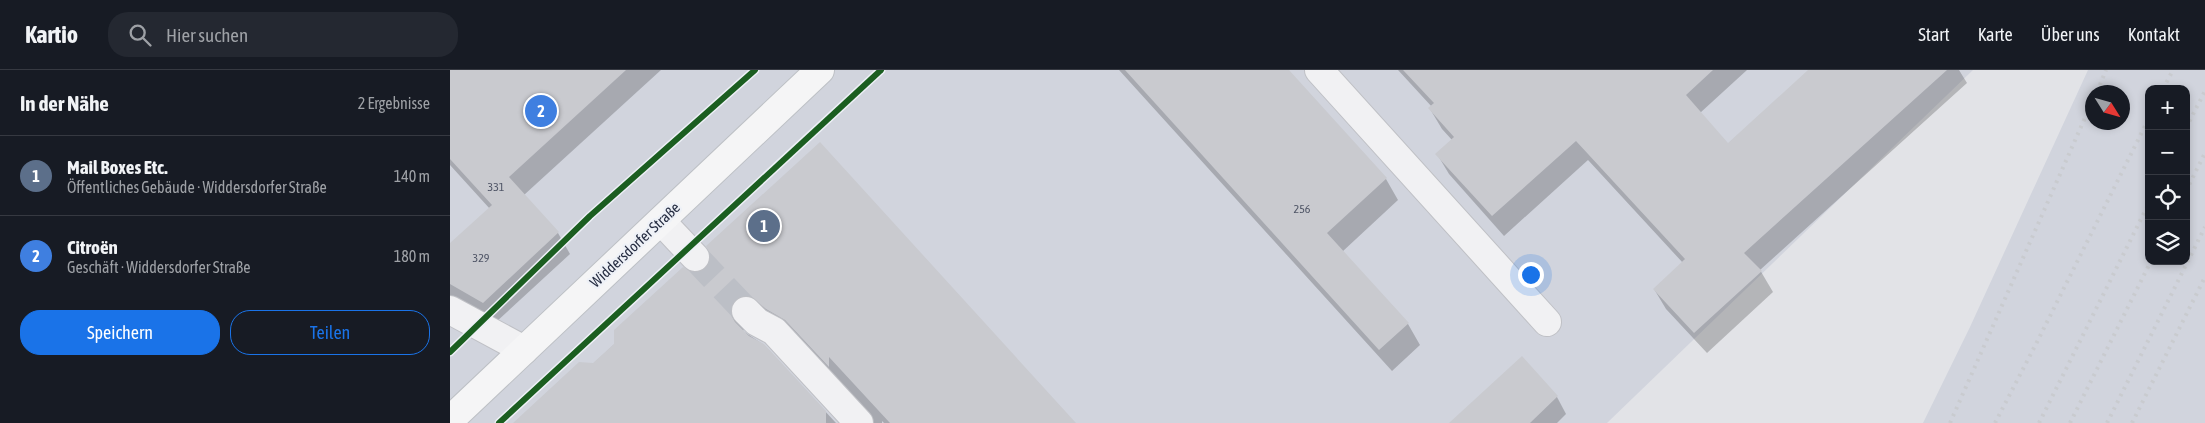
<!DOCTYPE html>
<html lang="de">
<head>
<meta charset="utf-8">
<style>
  body { margin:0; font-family:"Asap Condensed",sans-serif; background:#242831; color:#f1f3f6 }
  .controls { position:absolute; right:15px; top:15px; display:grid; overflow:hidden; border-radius:10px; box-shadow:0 2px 8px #0003 }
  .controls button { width:45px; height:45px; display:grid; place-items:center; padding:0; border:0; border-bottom:1px solid #363941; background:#171b24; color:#f1f3f6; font:25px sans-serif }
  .compass { position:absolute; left:1635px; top:15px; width:45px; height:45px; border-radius:50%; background:#171b24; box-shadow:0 2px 8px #0003; rotate:127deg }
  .you { position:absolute; left:1080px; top:204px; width:18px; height:18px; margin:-12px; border:4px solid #fff; border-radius:50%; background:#1a73e8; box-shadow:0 0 0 8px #1a73e833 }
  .badge { display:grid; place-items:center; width:32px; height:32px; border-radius:50%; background:#1a73e8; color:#fff; font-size:16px; font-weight:700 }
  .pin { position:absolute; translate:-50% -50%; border:2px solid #fff; box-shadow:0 1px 5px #0006 }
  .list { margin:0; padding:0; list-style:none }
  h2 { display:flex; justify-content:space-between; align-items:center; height:65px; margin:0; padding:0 20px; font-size:21px }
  h2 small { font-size:16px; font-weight:400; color:#9ea1a6 }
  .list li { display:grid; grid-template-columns:32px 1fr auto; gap:15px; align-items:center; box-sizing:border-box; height:80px; padding:0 20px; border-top:1px solid #363941 }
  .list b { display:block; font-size:19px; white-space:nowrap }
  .list p { margin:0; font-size:16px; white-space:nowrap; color:#9ea1a6 }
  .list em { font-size:16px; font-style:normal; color:#9ea1a6 }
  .actions { display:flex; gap:10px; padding:15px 20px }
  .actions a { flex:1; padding:11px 0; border:1px solid #1a73e8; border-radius:20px; text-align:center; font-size:18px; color:#1a73e8 }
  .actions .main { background:#1a73e8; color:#fff }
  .icon { flex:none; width:28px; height:28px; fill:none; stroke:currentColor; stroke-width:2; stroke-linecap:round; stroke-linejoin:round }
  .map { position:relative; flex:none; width:1755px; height:353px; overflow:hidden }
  header { display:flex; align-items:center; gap:30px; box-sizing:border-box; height:70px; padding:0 25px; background:#171b24; border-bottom:1px solid #363941 }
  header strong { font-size:24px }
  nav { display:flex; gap:28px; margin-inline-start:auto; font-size:18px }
  .search { width:350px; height:45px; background:#242831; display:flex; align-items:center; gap:12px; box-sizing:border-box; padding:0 18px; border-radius:20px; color:#9ea1a6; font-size:19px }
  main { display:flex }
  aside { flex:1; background:#171b24 }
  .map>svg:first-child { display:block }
</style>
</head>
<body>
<header>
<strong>Kartio</strong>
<div class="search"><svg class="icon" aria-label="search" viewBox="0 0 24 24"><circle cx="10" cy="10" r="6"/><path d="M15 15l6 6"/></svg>Hier suchen</div>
<nav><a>Start</a><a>Karte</a><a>Über uns</a><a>Kontakt</a></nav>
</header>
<main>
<aside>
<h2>In der Nähe<small>2 Ergebnisse</small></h2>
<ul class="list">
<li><span class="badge" style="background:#5c6f8a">1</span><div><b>Mail Boxes Etc.</b><p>Öffentliches Gebäude · Widdersdorfer Straße</p></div><em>140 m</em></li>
<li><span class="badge" style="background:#3f7fe0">2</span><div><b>Citroën</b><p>Geschäft · Widdersdorfer Straße</p></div><em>180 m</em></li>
</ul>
<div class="actions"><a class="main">Speichern</a><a>Teilen</a></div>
</aside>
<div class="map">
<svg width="1755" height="353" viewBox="0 0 1755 353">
  <rect width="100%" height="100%" fill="#e2e3e7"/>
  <g fill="#d1d4dd" fill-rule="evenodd">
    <polygon points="0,0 1523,0 1157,353 0,353"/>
    <path d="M1638 0H1755V353H1473L1520 257ZM1699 19H1736V191H1699ZM1642 22H1672V52H1642Z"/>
  </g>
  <g fill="#0003">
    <polygon points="0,0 211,0 74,125 108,163 120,184 45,253 0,227 0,175 40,139 0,95"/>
    <polygon points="669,0 838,0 936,109 948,130 892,182 958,254 970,275 942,301"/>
    <polygon points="948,0 1297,0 1250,43 1278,74 1360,0 1509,0 1517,13 1310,200 1323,222 1257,283 1216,239 1204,219 1233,193 1138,90 1054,166 999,104 987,84 1002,70 992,59 980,39 982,37"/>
    <polygon points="241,203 248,204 624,353 434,353 432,351 432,353 424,353 349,272 298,251 293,261 314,275 386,353 64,353 143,294"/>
    <polygon points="1072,288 1107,327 1116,344 1107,353 1011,353"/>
  </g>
  <g fill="#c9cacf">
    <polygon points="0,0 176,0 59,107 109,162 33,233 0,214 0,173 42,135 0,89"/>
    <polygon points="675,0 839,0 937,108 877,163 959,253 929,280"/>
    <polygon points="953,0 1263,0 1236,25 1278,73 1358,0 1497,0 1294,183 1312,201 1244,263 1203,219 1235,189 1126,71 1042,146 985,84 1004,67 978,38 984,33"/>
    <polygon points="370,72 626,353 440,353 379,287 379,297 335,250 316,239 300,226 292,226 285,230 281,237 281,245 285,252 299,266 314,274 376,341 376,353 63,353 129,292 143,293 164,274 164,260 233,197 241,202 248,202 255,199 260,191 260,183 256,176"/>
    <polygon points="1072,286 1108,326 1080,353 999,353"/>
  </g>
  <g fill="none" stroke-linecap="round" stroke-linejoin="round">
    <polyline stroke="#bcbfc6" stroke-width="28" stroke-dasharray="28 14" stroke-linecap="butt" points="245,187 296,241"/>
    <defs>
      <g id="minor">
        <polyline points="869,0 1097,252"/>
        <polyline points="211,151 245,187"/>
        <polyline points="0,240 74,280"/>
        <polyline points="296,241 307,252 324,261 409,353"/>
      </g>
      <polyline id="major" points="0,350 370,0"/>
    </defs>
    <use href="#minor" stroke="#bfc0c5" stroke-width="30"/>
    <use href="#major" stroke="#bdc0c5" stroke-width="30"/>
    <use href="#minor" stroke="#f1f1f3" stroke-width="28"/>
    <use href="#major" stroke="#f5f5f6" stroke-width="28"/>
    <g stroke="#c9cbcf" stroke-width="4" stroke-dasharray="2.5 5" stroke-linecap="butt">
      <polyline points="1713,19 1723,0"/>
      <polyline points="1647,22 1656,0"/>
      <polyline points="1736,58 1755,21"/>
      <polyline points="1736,121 1755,83"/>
      <polyline points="1500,353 1642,32"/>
      <polyline points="1545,353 1587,272 1699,48"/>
      <polyline points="1589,353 1699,133"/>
      <polyline points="1620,353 1701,191"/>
      <polyline points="1657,353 1755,157"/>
      <polyline points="1682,353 1755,207"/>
    </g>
    <defs>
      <g id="cycleway">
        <polyline points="0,282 140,146 305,0"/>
        <polyline points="49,353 431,0"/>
      </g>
    </defs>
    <use href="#cycleway" stroke="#eef1f7" stroke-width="9"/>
    <use href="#cycleway" stroke="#1b5e20" stroke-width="6"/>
  </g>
  <g text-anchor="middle" stroke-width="4.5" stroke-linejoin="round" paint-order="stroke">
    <g font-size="12" fill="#505667">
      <text x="46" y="121">331</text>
      <text x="852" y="143">256</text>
      <text x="31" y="192">329</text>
    </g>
    <g font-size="15" fill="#262d42" stroke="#eef1f7">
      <text transform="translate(185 175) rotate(-43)" y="5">Widdersdorfer Straße</text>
    </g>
  </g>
</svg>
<div class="controls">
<button>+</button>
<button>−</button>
<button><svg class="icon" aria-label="locate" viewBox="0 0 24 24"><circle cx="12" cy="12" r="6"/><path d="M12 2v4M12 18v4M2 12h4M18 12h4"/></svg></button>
<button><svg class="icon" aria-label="layers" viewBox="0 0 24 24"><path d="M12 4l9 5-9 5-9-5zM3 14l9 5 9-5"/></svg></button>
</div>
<svg class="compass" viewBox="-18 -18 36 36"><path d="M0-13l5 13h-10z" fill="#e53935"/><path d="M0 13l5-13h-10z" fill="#9ea1a6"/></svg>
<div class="you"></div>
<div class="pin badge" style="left:314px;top:156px;background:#5c6f8a">1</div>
<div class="pin badge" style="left:91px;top:41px;background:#3f7fe0">2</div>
</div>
</main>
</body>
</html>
